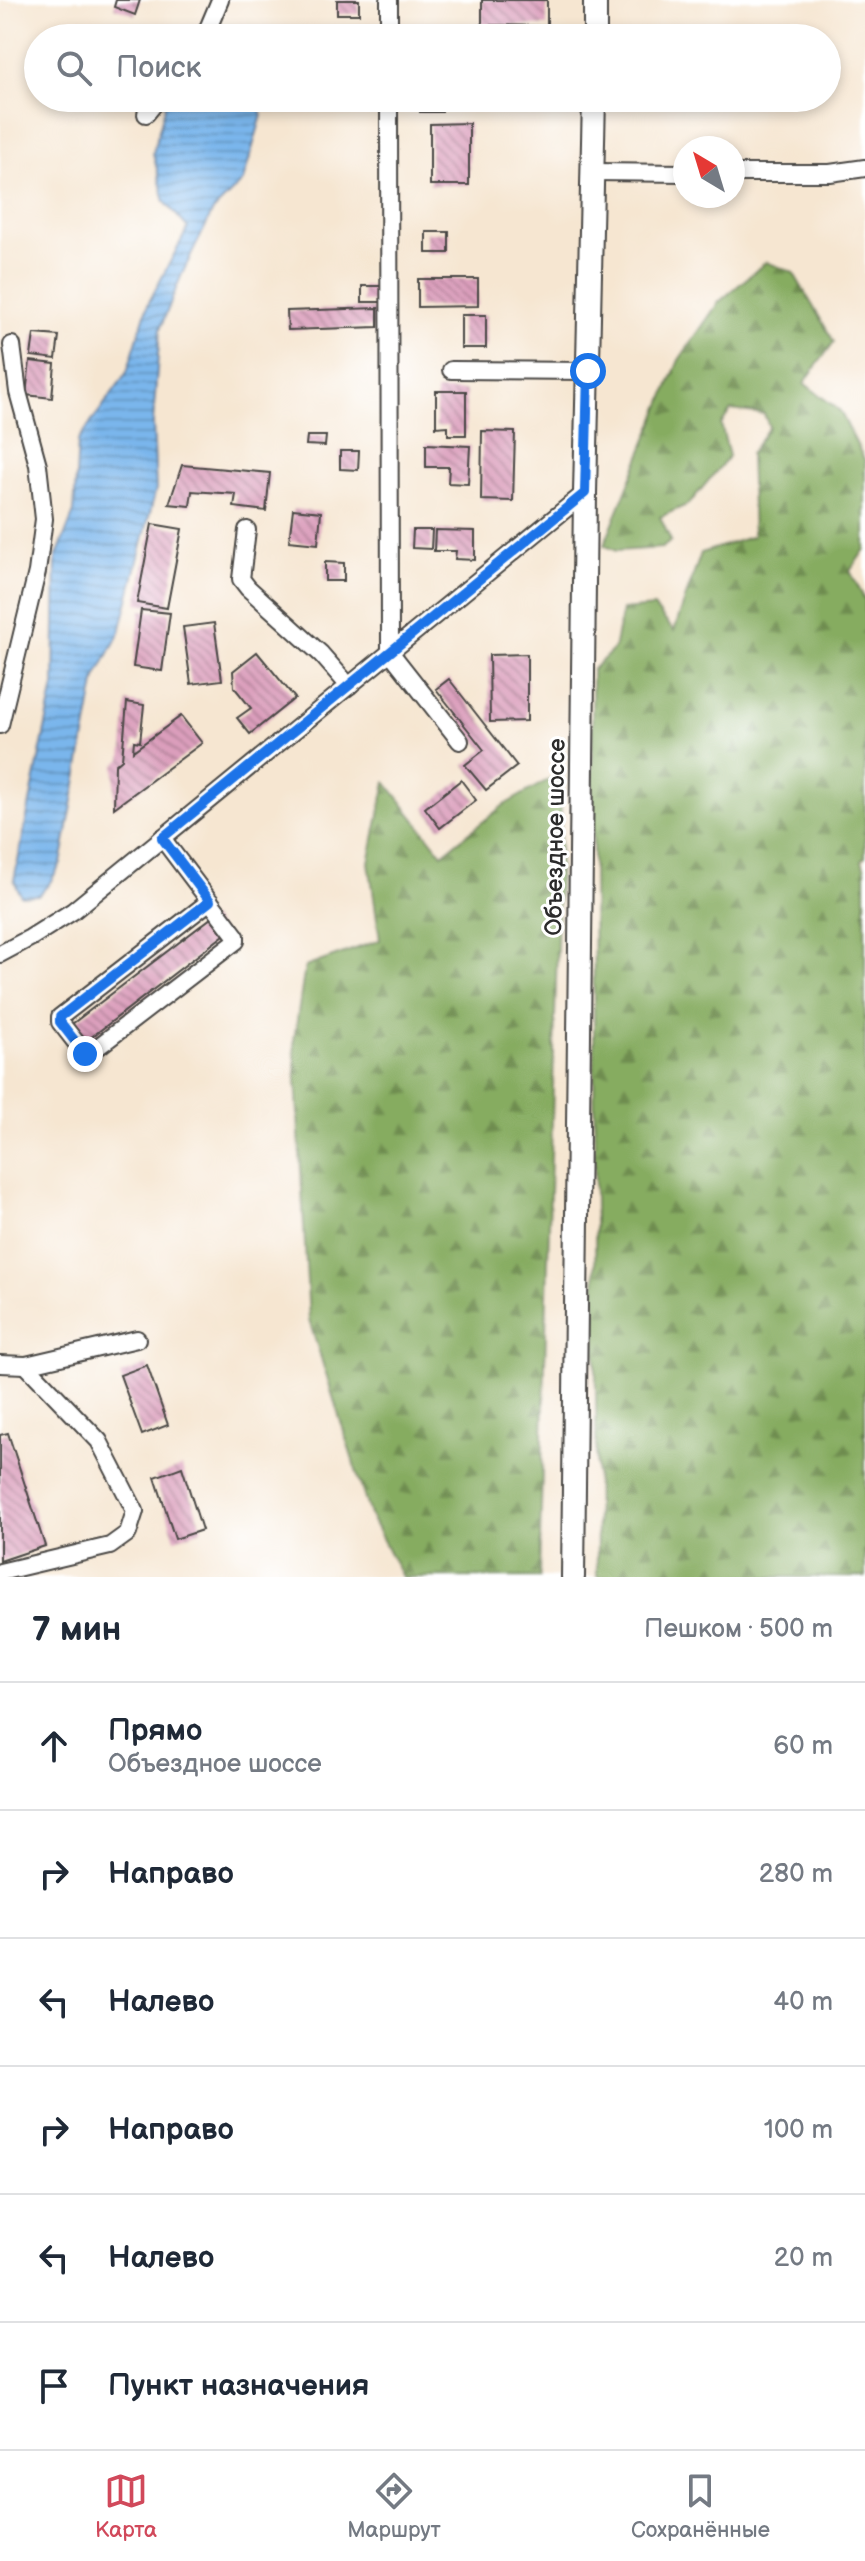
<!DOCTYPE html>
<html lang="ru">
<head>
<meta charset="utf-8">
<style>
  body { margin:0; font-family:"Balsamiq Sans",sans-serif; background:#f6f6f7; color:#1f2937 }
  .compass { position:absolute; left:673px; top:136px; width:72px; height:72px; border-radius:50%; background:#fff; box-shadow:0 4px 12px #0003; rotate:322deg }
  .stop { position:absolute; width:24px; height:24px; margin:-18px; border:6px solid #1a73e8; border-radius:50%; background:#fff }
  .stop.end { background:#1a73e8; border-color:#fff; box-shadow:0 2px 8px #0008 }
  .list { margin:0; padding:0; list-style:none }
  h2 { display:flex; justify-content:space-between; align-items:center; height:104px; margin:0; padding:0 32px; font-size:34px }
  h2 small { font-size:26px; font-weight:400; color:#747a83 }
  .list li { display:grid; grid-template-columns:52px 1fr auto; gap:24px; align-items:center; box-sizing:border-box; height:128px; padding:0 32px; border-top:2px solid #e0e1e3 }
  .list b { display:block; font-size:30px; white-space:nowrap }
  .list p { margin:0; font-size:26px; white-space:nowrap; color:#747a83 }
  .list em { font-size:26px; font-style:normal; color:#747a83 }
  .icon { flex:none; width:44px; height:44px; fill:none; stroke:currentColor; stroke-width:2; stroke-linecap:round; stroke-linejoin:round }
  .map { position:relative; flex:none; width:865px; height:1577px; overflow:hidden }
  .search { position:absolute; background:#fff; box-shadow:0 4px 12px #0003; left:24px; right:24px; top:24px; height:88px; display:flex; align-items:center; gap:20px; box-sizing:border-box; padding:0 28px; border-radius:44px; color:#747a83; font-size:30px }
  .sheet { height:872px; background:#fff }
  nav { display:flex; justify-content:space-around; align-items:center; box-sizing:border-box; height:112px; border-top:2px solid #e0e1e3; background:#fff; font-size:22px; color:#747a83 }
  nav a { display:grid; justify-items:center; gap:4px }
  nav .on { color:#d1495b }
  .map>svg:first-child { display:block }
</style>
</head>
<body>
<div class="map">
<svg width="865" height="1577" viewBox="0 0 865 1577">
  <defs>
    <pattern id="forest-firs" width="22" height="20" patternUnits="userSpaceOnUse" patternTransform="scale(2)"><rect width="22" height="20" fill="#86ac61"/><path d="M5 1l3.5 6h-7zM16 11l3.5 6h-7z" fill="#6e8c50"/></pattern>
    <pattern id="water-rules" width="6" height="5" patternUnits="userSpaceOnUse" patternTransform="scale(2)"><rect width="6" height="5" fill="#7ab6ec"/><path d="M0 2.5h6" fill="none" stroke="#6494bf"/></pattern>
    <pattern id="building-back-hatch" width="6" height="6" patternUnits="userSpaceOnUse" patternTransform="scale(2)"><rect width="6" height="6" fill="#db9ebc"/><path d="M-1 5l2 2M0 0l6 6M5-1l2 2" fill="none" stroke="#b28199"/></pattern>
  </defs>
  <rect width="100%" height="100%" fill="#fff"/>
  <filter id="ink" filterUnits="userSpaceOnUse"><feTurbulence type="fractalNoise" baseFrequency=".0125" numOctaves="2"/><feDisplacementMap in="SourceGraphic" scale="16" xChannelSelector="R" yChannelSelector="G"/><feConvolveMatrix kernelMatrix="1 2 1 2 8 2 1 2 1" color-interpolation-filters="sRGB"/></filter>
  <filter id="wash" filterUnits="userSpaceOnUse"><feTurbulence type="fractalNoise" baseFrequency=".006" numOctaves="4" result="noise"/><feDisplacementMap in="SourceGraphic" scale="32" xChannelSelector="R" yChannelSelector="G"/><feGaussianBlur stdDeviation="1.8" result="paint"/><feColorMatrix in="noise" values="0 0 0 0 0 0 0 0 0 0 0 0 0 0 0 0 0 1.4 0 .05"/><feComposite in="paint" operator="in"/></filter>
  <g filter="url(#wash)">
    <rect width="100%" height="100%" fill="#f6e6d1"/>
    <g fill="url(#forest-firs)" stroke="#586c46" stroke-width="2">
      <polygon points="766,262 793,272 834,342 804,383 840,411 865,461 865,549 850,571 865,600 865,857 862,860 865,871 865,1577 597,1577 592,670 614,649 622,610 654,607 674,631 701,553 753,536 750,454 769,427 764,414 731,410 721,424 729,456 689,504 660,517 671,541 662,548 616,551 604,545 679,360 719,302"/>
      <polygon points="562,772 539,1577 402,1577 370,1515 309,1320 294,1040 305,967 380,940 369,862 386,782 442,854 504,805"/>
    </g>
    <polygon fill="url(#water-rules)" stroke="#52708c" stroke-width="2" points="169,98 256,98 262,115 243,181 213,211 182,274 160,329 153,423 156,489 120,632 96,678 61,864 49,884 39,895 21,896 14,880 54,686 56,558 74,512 78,441 127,372 148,304 188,228 165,202 153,153 166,103"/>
    <g id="blocks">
      <g fill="url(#building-back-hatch)">
        <polygon points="116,0 140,0 135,15 114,7"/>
        <rect x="337" y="0" width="22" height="14"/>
        <polygon points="482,0 547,0 547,26 482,25"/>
        <polygon points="332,98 354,98 354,105 332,106"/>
        <rect x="420" y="98" width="22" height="14"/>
        <polygon points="469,123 469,185 430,185 430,124"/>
        <rect x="426" y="232" width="23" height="21"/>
        <polygon points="418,279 478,279 478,306 418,307"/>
        <rect x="362" y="286" width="19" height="16"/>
        <polygon points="378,308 378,327 288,330 287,311"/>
        <rect x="461" y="315" width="25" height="33"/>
        <polygon points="34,334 59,336 56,359 31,356"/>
        <polygon points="30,361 55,364 52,398 26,395"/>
        <polygon points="436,391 466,391 466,435 448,435 448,426 436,427"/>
        <polygon points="482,431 515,432 513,501 481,500"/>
        <polygon points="307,436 326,436 325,446 306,445"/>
        <polygon points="426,444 470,446 468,484 448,483 449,467 426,467"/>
        <polygon points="340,451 359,451 358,470 340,469"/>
        <polygon points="182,465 270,473 266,511 234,507 236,494 192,491 190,506 169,504"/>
        <polygon points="293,509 321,512 318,544 289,541"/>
        <polygon points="152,524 182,529 167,608 137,603"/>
        <polygon points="413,530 432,530 431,549 412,548"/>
        <polygon points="435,530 475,531 475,560 455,559 456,551 434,551"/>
        <polygon points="325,562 344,563 344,581 325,581"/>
        <polygon points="141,610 170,613 162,671 133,667"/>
        <polygon points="214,623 222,680 191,684 183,627"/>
        <polygon points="257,652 295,698 250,734 237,718 251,708 234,687 233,671"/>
        <polygon points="527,654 527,721 490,722 489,655"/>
        <polygon points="449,679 517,766 486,790 465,765 484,750 436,689"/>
        <polygon points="127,702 144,705 140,742 134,741 133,751 181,716 202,743 114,808 115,765 122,759"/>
        <polygon points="461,780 476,800 440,828 425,808"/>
        <polygon points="211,918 224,935 85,1042 72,1024"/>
        <polygon points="147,1365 168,1425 142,1435 120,1375"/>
        <polygon points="8,1433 45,1546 0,1561 0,1435"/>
        <polygon points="182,1467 202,1530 175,1539 155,1477"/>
      </g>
    </g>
  </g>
  <g filter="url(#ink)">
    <use href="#blocks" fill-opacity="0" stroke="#494744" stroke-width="2"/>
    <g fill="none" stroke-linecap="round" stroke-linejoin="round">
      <defs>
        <g id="minor">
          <polyline points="389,0 389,38"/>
          <polyline points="204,38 220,0"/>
          <polyline points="389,98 390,652 460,741"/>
          <polyline points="146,114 159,98"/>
          <polyline points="593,172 685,173"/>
          <polyline points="733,173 830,173 865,168"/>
          <polyline points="451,370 588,371"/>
          <polyline points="247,530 241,579 248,588 321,654 349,686"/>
          <polyline points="0,725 37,572 44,519 38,465 18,392 12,345"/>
          <polyline points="162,838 236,936 236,941 90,1053 85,1054 60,1022 60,1017 210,901"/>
          <polyline points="0,954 30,938 73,911 585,493"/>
          <polyline points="0,1364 26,1365 137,1339"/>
          <polyline points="0,1572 110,1546 128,1533 135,1511 99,1441 26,1365"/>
        </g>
        <g id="major">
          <polyline points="595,38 595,0"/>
          <polyline points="573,1577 585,493 594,98"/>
        </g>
      </defs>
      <use href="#minor" stroke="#494744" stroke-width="20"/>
      <use href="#major" stroke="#494744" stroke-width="26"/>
      <use href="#minor" stroke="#fff" stroke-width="16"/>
      <use href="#major" stroke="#fff" stroke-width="22"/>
    </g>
  </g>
  <g fill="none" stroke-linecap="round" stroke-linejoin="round" filter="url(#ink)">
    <polyline stroke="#1a73e8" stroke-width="10" points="85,1054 60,1022 60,1017 210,901 162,838 585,493 588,371"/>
  </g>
  <g text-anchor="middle" stroke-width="6" stroke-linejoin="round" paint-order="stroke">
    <g font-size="24" fill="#2b2b2b" stroke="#fff">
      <text transform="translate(555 837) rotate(-89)" y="8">Объездное шоссе</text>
    </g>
  </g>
</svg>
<svg class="compass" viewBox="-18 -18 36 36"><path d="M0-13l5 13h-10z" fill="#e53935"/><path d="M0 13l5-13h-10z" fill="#747a83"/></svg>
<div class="stop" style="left:588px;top:371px"></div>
<div class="stop end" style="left:85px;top:1054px"></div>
<div class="search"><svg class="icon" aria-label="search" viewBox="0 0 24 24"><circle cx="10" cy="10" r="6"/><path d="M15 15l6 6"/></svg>Поиск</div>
</div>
<section class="sheet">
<h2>7 мин<small>Пешком · 500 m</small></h2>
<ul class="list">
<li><svg class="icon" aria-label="ahead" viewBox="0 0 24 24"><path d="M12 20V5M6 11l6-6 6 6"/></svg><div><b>Прямо</b><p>Объездное шоссе</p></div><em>60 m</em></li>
<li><svg class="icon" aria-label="right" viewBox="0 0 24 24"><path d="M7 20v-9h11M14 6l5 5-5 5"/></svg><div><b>Направо</b></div><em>280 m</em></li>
<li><svg class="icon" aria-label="left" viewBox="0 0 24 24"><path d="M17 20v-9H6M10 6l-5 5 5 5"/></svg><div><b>Налево</b></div><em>40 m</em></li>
<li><svg class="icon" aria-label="right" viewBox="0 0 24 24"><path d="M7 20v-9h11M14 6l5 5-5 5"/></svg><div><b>Направо</b></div><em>100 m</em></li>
<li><svg class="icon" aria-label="left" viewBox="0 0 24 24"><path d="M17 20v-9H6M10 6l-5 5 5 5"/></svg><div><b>Налево</b></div><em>20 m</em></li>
<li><svg class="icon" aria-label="arrive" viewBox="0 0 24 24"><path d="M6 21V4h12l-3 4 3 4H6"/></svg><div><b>Пункт назначения</b></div></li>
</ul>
</section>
<nav>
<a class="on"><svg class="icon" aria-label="map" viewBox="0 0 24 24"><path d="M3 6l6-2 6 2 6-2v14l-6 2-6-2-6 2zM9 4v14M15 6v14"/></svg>Карта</a>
<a><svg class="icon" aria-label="directions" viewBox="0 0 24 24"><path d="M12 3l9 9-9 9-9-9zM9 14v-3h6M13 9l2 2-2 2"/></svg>Маршрут</a>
<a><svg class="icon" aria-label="saved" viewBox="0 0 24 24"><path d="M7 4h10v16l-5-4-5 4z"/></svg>Сохранённые</a>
</nav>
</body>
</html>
